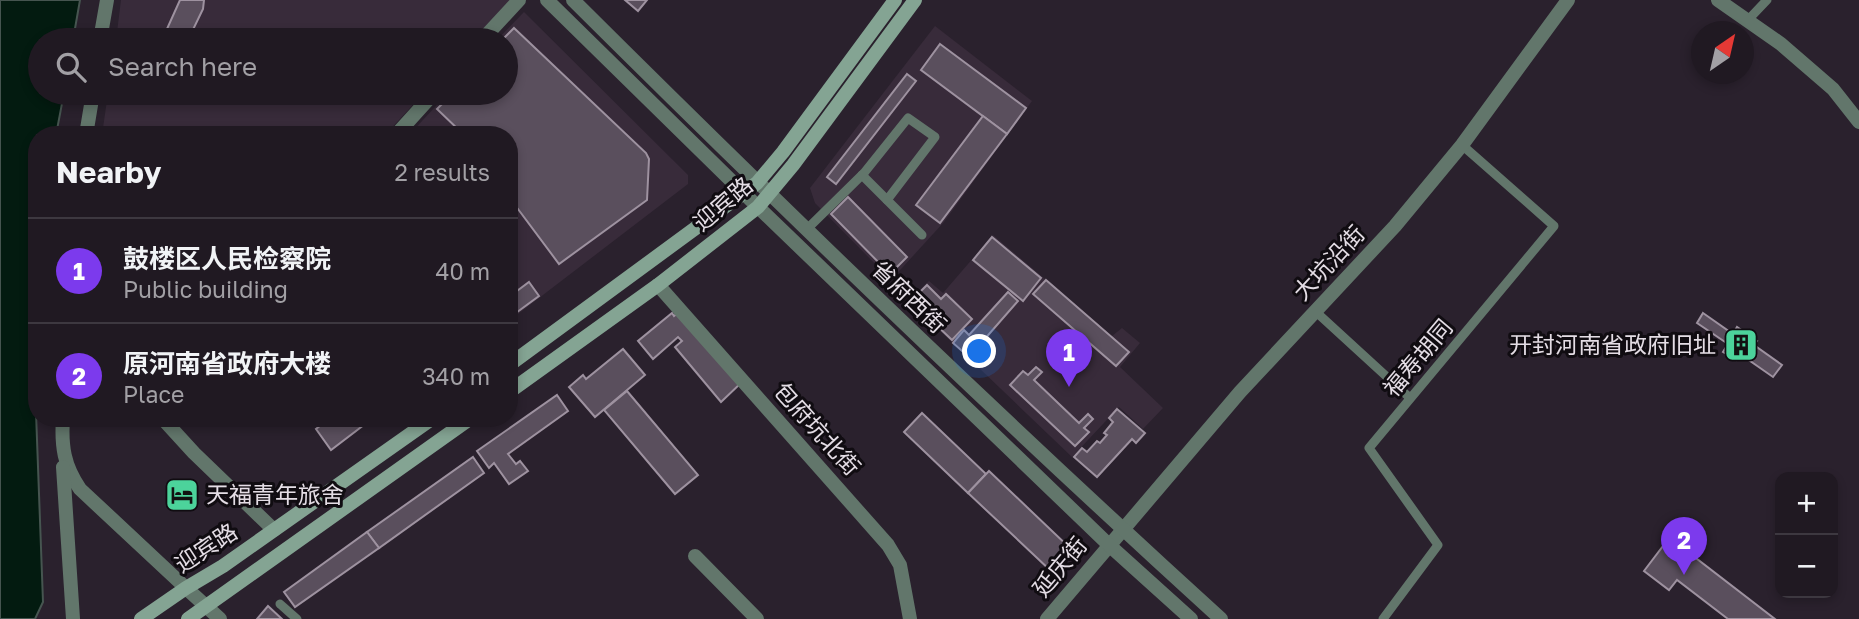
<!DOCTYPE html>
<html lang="en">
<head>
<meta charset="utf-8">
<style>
  body { margin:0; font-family:"Golos Text","Noto Sans SC",sans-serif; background:#2d262f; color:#f1f3f6 }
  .controls { position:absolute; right:21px; bottom:21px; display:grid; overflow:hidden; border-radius:14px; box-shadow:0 4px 10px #0003 }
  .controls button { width:63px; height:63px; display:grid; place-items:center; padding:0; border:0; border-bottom:2px solid #3d3840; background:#201922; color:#f1f3f6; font:35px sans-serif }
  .compass { position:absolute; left:1691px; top:21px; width:63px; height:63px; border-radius:50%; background:#201922; box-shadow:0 4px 10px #0003; rotate:34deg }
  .you { position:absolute; left:980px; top:352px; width:24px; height:24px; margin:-18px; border:5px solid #fff; border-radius:50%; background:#1a73e8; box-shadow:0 0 0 10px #1a73e833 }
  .badge { display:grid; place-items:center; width:46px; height:46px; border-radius:50%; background:#7c3aed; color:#fff; font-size:23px; font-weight:700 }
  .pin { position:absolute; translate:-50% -58px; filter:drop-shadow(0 2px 4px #0008) }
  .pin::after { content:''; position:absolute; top:37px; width:24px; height:21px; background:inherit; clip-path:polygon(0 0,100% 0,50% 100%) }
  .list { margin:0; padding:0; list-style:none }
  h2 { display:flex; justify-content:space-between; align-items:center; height:91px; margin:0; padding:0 28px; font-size:30px }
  h2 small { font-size:23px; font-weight:400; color:#a2a0a5 }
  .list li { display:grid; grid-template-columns:46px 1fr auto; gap:21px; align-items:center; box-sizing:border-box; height:105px; padding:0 28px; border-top:2px solid #3d3840 }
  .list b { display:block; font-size:26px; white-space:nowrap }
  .list p { margin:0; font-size:23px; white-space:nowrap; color:#a2a0a5 }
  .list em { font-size:23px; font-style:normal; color:#a2a0a5 }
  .icon { flex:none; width:38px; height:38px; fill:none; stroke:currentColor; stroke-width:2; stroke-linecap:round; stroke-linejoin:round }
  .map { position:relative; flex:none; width:1859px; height:619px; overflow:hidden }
  .search { position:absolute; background:#201922; box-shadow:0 4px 10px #0003; left:28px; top:28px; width:490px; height:77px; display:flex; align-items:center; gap:18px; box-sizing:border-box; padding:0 24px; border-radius:38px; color:#a2a0a5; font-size:26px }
  .panel { position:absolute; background:#201922; box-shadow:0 4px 10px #0003; left:28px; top:126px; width:490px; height:301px; border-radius:28px }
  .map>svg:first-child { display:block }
</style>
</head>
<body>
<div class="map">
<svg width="1859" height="619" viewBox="0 0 1859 619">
  <rect width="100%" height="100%" fill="#2a212d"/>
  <g fill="#382b3a">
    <polygon points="121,0 510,0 473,40 116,40"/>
    <polygon points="524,12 688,175 688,184 509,321 509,135 409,135 448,93 506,93 506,40 497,40"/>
    <polygon points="935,26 1032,101 944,222 891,280 815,203 810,188"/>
    <polygon points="108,93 424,93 385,135 102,135"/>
    <polygon points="993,235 1112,336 1122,328 1140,343 1120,367 1163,408 1143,429 1119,407 1072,457 909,301 929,281 943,293"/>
  </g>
  <polygon fill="#031b10" stroke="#465550" stroke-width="2" points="0,0 80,0 73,40 40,40 40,93 64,93 56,135 37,135 37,285 33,331 43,602 35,619 0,619"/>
  <g fill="#5a4f5d" stroke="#9e92a0" stroke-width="2">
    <polygon points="180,0 204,0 203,9 188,40 162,40"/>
    <polygon points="625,0 647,0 638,11"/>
    <polygon points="514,28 646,153 649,159 647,200 559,264 509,197 509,135 464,135 437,109 453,93 506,93 506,40 502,40"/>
    <polygon points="940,44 1026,108 1007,134 921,70"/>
    <polygon points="907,74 916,81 836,184 827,177"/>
    <polygon points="983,116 1007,134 940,223 916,205"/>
    <polygon points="848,197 907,257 890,274 831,214"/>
    <polygon points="992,237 1041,278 1023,301 973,260"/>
    <polygon points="1046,280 1129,352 1116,366 1033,294"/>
    <polygon points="529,282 539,296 509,318 509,297"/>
    <polygon points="927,285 941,299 946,294 972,319 952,340 911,301"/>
    <polygon points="1008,292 1018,301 969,357 953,343 964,330 969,335"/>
    <polygon points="679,312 741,383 721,402 675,347 682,341 678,337 653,359 638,341 672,313 674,316"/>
    <polygon points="1703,313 1733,334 1737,327 1757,341 1754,345 1782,365 1773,377 1740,354 1736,360 1723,352 1728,344 1697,323"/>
    <polygon points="623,349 645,375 595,417 569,387 583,375 586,379"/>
    <polygon points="1036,367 1042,372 1034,380 1079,423 1088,414 1093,419 1084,428 1089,432 1075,446 1010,385 1023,371 1028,375"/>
    <polygon points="627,391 698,475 675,494 604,410"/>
    <polygon points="557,395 568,411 508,454 516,464 520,461 528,471 509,484 494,463 489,468 477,451"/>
    <polygon points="1117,409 1145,433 1136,443 1132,439 1097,477 1074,457 1082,448 1087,452 1097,441 1100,443 1107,435 1104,433 1113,422 1109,418"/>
    <polygon points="922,413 986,474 968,493 904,432"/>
    <polygon points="330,418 373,418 331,450 316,429"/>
    <polygon points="473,457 484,473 379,548 367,532"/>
    <polygon points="989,471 1072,550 1051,571 968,493"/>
    <polygon points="1676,529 1699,547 1692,555 1775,619 1728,619 1677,580 1669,590 1644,571"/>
    <polygon points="367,532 379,548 295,607 284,592"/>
    <polygon points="268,606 282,619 257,619"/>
  </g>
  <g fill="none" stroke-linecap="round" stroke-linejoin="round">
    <g stroke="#62766b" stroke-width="9">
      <polyline points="1747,21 1767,0"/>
      <polyline points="862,175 922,235"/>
      <polyline points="806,230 864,173 908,118 935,137 887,200"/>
      <polyline points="1315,311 1410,398"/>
      <polyline points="280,604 297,619"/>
      <polyline points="1383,619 1438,545 1369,448 1554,226 1462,145"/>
    </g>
    <g stroke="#62766b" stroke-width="14">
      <polyline points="1718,0 1781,44 1833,89 1859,122"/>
      <polyline points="100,40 107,0"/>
      <polyline points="482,40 519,0"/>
      <polyline points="86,135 93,93"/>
      <polyline points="396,135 434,93"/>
      <polyline points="658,285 888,545 900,565 910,619"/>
      <path d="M63 418C61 446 64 466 80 489L186 588"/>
      <polyline points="162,418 194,453 274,530"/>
      <polyline points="63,467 73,619"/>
      <polyline points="695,556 757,619"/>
      <polyline points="1047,619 1240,392 1395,226 1462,145 1568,0"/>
    </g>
    <g stroke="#62766b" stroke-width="14">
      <polyline points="547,0 758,207 1109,545 1191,619"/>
      <path d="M573 0C785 211 1000 418 1221 619"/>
      <polyline points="186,588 220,619"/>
    </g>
    <g stroke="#84a493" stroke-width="14">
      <polyline points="509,365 757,183 783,152 895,0"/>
      <polyline points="509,392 658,285 758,207 793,165 915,0"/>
      <polyline points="141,619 186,588 223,566 433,418"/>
      <polyline points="188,619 471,418"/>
    </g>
  </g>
  <defs>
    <symbol id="building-square" viewBox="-11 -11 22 22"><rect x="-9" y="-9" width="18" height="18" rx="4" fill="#4cd39b" stroke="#100c11"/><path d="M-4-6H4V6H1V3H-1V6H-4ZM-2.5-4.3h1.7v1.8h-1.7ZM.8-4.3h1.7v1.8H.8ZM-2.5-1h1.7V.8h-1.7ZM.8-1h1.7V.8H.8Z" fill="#111"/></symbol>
    <symbol id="hotel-square" viewBox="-11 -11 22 22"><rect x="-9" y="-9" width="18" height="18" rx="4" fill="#4cd39b" stroke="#100c11"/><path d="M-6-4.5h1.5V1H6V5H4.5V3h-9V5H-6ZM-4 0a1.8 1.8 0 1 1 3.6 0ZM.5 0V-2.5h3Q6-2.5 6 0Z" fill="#111"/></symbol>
  </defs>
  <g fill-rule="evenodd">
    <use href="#building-square" x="1722" y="326" width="38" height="38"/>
    <use href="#hotel-square" x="163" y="476" width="38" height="38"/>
  </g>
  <g text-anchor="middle" stroke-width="6" stroke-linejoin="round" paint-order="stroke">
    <g font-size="23" fill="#e4dde5" stroke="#100c11">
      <text transform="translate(723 204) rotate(-40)" y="8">迎宾路</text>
      <text transform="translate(1329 263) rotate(-47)" y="8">大坑沿街</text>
      <text transform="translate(909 297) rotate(44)" y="8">省府西街</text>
      <text transform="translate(1418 358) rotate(-50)" y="8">福寿胡同</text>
      <text transform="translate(817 429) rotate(48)" y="8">包府坑北街</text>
      <text transform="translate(206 548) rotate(-33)" y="8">迎宾路</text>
      <text transform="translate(1060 567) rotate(-50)" y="8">延庆街</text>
    </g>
    <g font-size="23" fill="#e4dde5" stroke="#100c11" text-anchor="end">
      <text x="1716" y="353">开封河南省政府旧址</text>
      <text x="206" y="503" text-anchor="start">天福青年旅舍</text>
    </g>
  </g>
</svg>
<div class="controls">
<button>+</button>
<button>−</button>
</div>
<svg class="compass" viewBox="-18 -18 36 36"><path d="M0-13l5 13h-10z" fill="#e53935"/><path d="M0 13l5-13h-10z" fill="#a2a0a5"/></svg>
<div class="you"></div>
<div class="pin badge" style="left:1069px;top:387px">1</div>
<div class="pin badge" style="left:1684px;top:575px">2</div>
<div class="search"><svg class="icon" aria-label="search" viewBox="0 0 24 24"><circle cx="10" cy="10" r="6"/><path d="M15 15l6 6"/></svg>Search here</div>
<section class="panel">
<h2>Nearby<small>2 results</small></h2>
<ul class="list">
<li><span class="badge">1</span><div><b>鼓楼区人民检察院</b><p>Public building</p></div><em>40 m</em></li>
<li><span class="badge">2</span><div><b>原河南省政府大楼</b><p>Place</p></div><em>340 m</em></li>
</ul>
</section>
</div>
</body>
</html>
